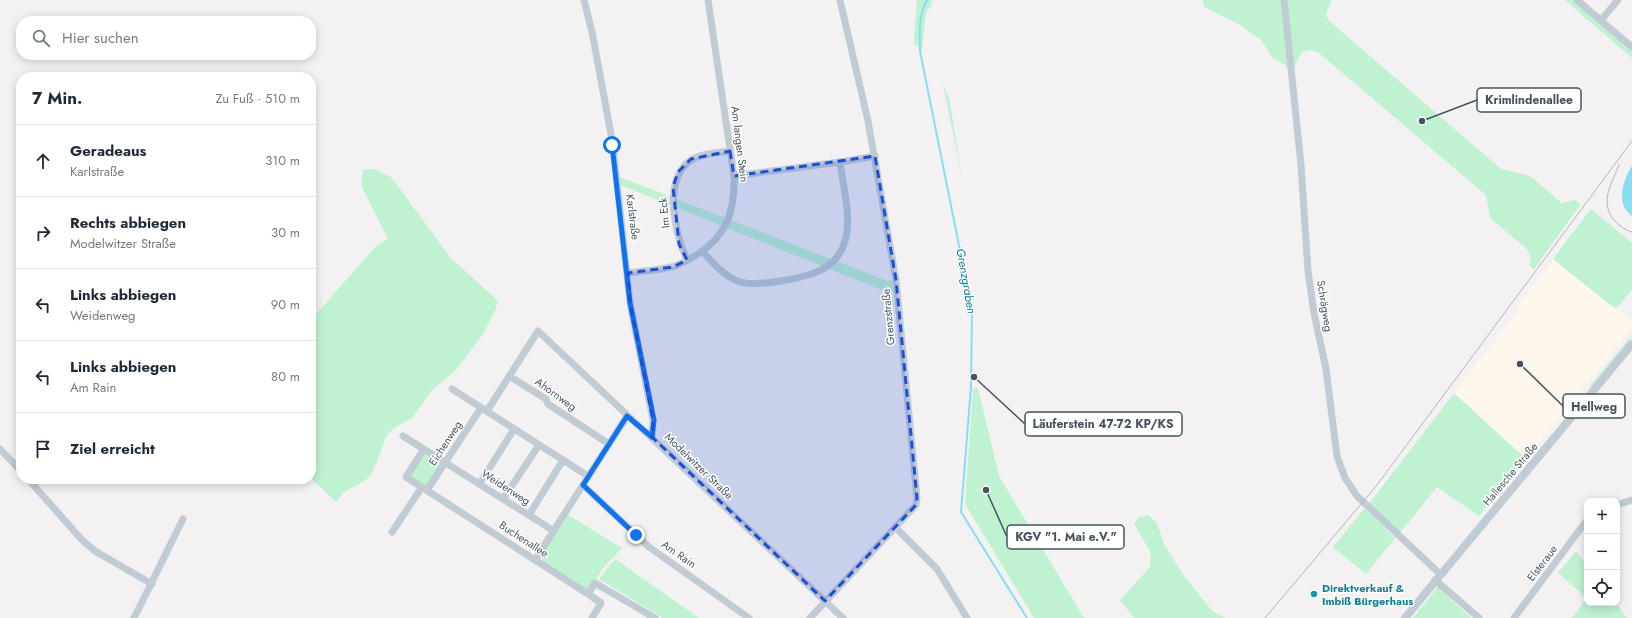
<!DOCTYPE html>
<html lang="de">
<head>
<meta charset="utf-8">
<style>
  body { margin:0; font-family:Jost,sans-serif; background:#f2f2f3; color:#1f2937 }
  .controls { position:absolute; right:12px; bottom:12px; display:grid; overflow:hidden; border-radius:8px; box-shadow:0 2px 10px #0003 }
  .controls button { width:36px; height:36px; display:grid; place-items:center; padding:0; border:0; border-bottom:1px solid #e0e1e3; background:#fff; color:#1f2937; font:20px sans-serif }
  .stop { position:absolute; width:12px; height:12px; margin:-9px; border:3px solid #0f73ef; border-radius:50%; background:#fff }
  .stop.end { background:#0f73ef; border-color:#fff; box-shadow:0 1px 4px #0008 }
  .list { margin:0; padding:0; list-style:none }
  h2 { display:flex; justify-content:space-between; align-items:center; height:52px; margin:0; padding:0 16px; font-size:17px }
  h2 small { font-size:13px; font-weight:400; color:#747a83 }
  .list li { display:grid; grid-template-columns:26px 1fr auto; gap:12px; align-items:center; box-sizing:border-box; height:72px; padding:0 16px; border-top:1px solid #e0e1e3 }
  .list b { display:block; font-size:15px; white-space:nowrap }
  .list p { margin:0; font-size:13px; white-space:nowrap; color:#747a83 }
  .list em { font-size:13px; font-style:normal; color:#747a83 }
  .icon { flex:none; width:22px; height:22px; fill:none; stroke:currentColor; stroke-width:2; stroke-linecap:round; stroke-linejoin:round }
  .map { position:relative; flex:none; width:1632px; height:618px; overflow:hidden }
  .search { position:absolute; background:#fff; box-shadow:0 2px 10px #0003; left:16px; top:16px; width:300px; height:44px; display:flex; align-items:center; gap:10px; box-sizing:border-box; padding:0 14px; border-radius:16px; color:#747a83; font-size:15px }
  .panel { position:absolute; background:#fff; box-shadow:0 2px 10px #0003; left:16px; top:72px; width:300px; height:412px; border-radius:16px }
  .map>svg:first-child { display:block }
</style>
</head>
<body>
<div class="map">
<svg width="1632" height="618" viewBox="0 0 1632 618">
  <rect width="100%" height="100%" fill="#f3f1f1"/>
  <polygon fill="#fdf8eb" points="1554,260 1632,322 1632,328 1526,459 1454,393 1517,313 1519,304"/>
  <g fill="#bef2d1">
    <polygon points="917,0 932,0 931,6 926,12 922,50 914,44"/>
    <path d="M1203 0H1332L1326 13 1328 20 1501 169 1530 176 1562 203 1575 200 1581 204 1534 269 1529 265 1531 259 1527 249 1490 218 1486 195 1319 53C1302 44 1296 59 1293 74L1289 72 1285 65 1272 57 1261 40 1240 25 1204 7Z"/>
    <polygon points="1565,0 1572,0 1632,51 1632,58"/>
    <polygon points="943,85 949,98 962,176"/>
    <polygon points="375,169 391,177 450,257 449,259 453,260 498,301 495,311 483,334 456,370 432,390 413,417 394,428 387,435 373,471 367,479 343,493 336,502 311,478 311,320 376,246 388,239 361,185 363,170"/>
    <polygon points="617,176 888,281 896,280 897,291 884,291 618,184"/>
    <polygon points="1591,209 1632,243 1632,289 1618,307 1613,307 1554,260 1555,256"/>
    <polygon points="1632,335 1630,341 1592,387 1590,386"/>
    <polygon points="978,388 999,476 1084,618 1034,618 965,504 973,389"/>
    <polygon points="1454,393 1526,459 1479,516 1437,487 1399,534 1369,504"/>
    <polygon points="427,454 439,462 440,466 429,484 424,485 411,477 411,473 423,455"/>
    <polygon points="1365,508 1395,538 1366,574 1333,547"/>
    <polygon points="568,515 622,548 603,568 589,591 542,561 542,554"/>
    <polygon points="1148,515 1157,523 1164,544 1184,576 1213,612 1226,618 1134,618 1120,600 1150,567 1151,553 1134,524 1139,517"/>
    <polygon points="1576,551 1587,566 1587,603 1616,603 1627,618 1572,618 1587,598 1558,573"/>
    <polygon points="615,559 699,618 663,618 599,579"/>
    <polygon points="1438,587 1471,618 1413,618"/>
  </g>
  <path fill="#89ddf1" d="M1632 166V216C1615 204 1623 180 1632 166Z"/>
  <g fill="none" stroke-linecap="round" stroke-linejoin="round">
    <path stroke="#89ddf1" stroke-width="2" d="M927 0C918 15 920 35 920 51L972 310 971 387 961 512 1027 618"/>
    <g stroke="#c1cbd3" stroke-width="7">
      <polyline points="584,0 592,32 613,145 630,303 653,420 652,437"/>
      <polyline points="1284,0 1301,165 1308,271 1314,313 1326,369 1337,456 1345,478 1357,496 1440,574"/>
      <polyline points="1577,0 1632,47"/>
      <polyline points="1601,20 1618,0"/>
      <polyline points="734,176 840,162 875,156"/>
      <path d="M703 252C713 263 723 275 737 281 755 288 811 278 826 267 834 262 841 253 844 244 853 222 843 186 840 162"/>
      <path d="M687 260C675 233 662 180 691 160 701 153 718 153 730 151"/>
      <path d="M628 273C643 271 658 270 671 267 678 266 685 261 691 258 726 239 735 213 734 176L708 0"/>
      <polyline points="509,376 546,399 548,404 609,444"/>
      <polyline points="452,389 588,476"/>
      <polyline points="487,411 538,331 843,618"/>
      <polyline points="403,436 554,531"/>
      <polyline points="0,449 21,471"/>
      <polyline points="424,449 406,477 588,594 595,583 655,618"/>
      <polyline points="28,479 83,541 95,551 152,584"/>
      <polyline points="480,483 514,429"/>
      <polyline points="583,485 649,547 749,618"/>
      <polyline points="427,490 481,408"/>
      <polyline points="503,499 539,445"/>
      <polyline points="1617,505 1632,500"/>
      <polyline points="529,515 563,460"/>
      <polyline points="895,527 937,569 967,618"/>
      <polyline points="392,532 422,487"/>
      <polyline points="535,560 627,416"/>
      <polyline points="1435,580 1479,618"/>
      <polyline points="588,594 601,603 592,618"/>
      <polyline points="134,618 183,519"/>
      <polyline points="810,618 916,505 917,498 896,280 868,121 840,0"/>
      <polyline points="1514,618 1587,520"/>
    </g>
    <polyline stroke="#c1cbd3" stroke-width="8" points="1405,618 1632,344"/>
    <g stroke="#b2b6bb" stroke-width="1">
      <path d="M1619 165C1612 183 1599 202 1614 220 1619 226 1625 230 1632 232"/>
      <polyline points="1265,618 1377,485 1632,141"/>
    </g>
  </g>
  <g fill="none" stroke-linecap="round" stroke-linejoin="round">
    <polyline stroke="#0f73ef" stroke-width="5" points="612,145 630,303 654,420 652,437 627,416 583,485 636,535"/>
  </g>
  <path fill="#1d4ed8" fill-opacity="0.2" stroke="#1d4ed8" stroke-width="3" stroke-dasharray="8 5" stroke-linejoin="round" d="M730 151 734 176 875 156 896 280 917 498 916 505 825 601 652 437 653 420 630 303 628 273 673 267 687 260 679 244 673 187 678 172 691 159Z"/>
  <circle fill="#0f9aa8" stroke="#fff" stroke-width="1.5" cx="1314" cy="594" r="4"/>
  <g text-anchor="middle" stroke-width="3" stroke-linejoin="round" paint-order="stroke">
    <g font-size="11" fill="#47545f" stroke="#fff">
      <text transform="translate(740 144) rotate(83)" y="4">Am langen Stein</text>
      <text transform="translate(664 213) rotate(-96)" y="4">Im Eck</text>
      <text transform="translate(633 217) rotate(83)" y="4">Karlstraße</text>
      <text transform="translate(1325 306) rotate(81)" y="4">Schrägweg</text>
      <text transform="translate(888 317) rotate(-95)" y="4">Grenzstraße</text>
      <text transform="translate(556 394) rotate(36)" y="4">Ahornweg</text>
      <text transform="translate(445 443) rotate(-57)" y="4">Eichenweg</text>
      <text transform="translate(699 466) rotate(44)" y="4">Modelwitzer Straße</text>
      <text transform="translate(1510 474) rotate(-50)" y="4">Hallesche Straße</text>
      <text transform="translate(506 487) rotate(33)" y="4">Weidenweg</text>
      <text transform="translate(524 539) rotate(33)" y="4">Buchenallee</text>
      <text transform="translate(679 554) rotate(35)" y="4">Am Rain</text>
      <text transform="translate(1542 563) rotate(-53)" y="4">Elsteraue</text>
    </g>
    <g font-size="11" font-weight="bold" fill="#0d838f" stroke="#fff" text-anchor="start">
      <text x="1322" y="592">Direktverkauf &amp;<tspan x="1322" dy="13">Imbiß Bürgerhaus</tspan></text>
    </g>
    <g font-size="12" font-style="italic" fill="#067f9c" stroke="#fff">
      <text transform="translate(966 281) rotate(80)" y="4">Grenzgraben</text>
    </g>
  </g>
  <path fill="none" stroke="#47545f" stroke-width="1.5" d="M1422 121L1477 100M1520 364L1563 406M974 377L1025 424M986 490L1007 537"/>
  <g fill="#47545f" stroke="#fff" stroke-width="1.5">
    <circle cx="1422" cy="121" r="4"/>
    <circle cx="1520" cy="364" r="4"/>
    <circle cx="974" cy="377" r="4"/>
    <circle cx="986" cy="490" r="4"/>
  </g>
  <g fill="#fff" stroke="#47545f" stroke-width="1.5">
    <rect x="1477" y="88" width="104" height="24" rx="4"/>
    <rect x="1563" y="394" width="62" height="24" rx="4"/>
    <rect x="1025" y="412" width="157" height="24" rx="4"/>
    <rect x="1007" y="525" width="117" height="24" rx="4"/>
  </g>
  <g font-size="12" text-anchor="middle" font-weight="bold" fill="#47545f">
    <text x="1529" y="104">Krimlindenallee</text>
    <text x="1594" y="411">Hellweg</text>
    <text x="1103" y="428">Läuferstein 47-72 KP/KS</text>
    <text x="1066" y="541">KGV "1. Mai e.V."</text>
  </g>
</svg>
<div class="controls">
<button>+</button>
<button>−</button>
<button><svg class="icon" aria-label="locate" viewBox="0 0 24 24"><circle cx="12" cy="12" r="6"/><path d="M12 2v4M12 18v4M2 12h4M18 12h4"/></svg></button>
</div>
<div class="stop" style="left:612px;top:145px"></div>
<div class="stop end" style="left:636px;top:535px"></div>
<div class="search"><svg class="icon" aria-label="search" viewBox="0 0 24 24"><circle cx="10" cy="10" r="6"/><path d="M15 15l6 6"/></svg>Hier suchen</div>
<section class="panel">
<h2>7 Min.<small>Zu Fuß · 510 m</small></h2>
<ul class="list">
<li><svg class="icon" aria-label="ahead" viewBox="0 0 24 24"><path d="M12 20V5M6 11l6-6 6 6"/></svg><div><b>Geradeaus</b><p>Karlstraße</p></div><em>310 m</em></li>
<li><svg class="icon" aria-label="right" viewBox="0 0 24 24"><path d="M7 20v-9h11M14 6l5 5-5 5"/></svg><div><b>Rechts abbiegen</b><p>Modelwitzer Straße</p></div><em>30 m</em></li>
<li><svg class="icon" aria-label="left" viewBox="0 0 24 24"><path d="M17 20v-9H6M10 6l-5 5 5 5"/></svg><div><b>Links abbiegen</b><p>Weidenweg</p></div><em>90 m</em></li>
<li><svg class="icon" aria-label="left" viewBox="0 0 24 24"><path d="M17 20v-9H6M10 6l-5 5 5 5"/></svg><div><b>Links abbiegen</b><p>Am Rain</p></div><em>80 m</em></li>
<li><svg class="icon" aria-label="arrive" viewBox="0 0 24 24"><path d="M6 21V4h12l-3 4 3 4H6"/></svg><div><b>Ziel erreicht</b></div></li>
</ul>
</section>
</div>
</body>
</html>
